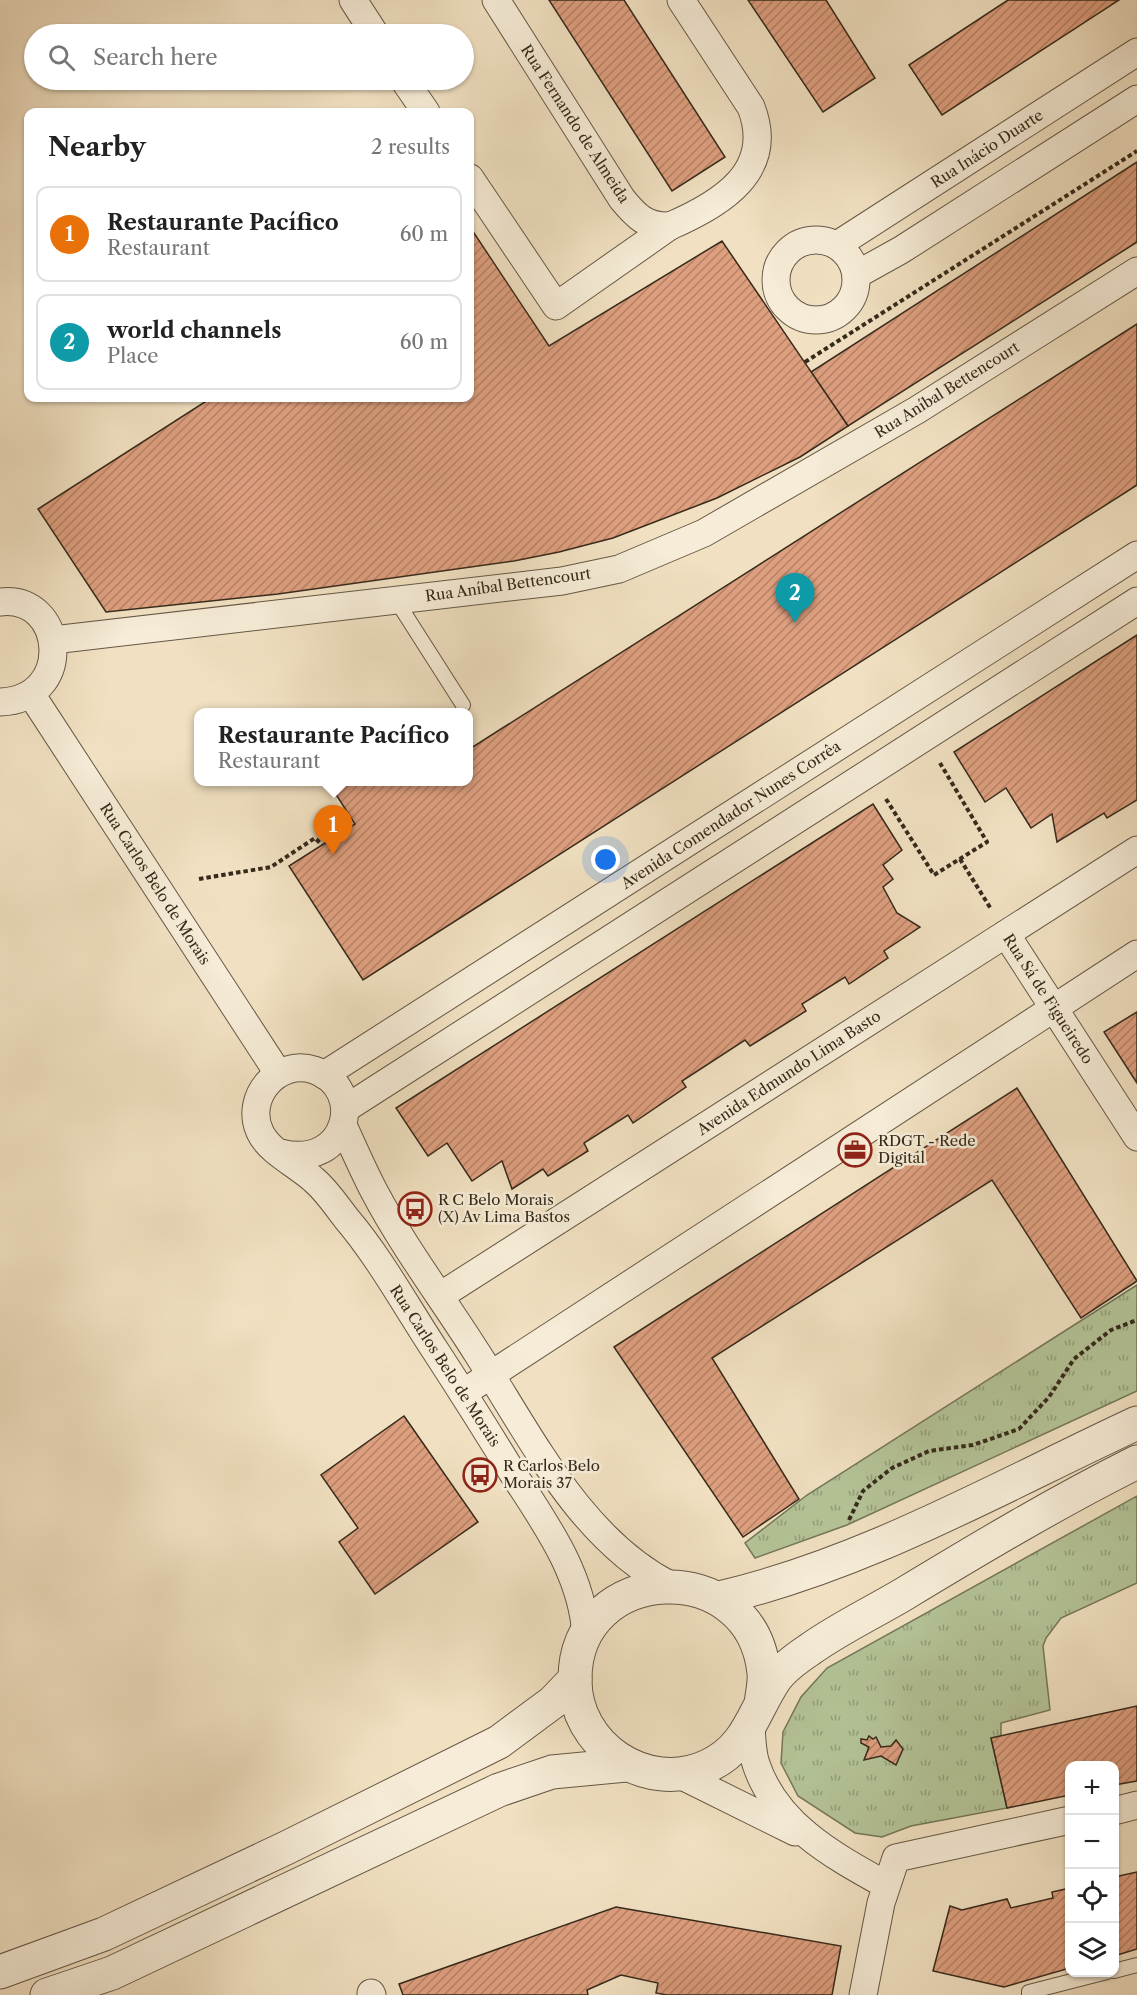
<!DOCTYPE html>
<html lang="en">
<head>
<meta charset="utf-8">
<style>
  body { margin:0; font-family:"Libre Caslon Text",serif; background:#f2f2f2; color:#222 }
  .controls { position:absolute; right:18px; bottom:18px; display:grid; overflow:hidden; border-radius:12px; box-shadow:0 2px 4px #0004 }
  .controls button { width:54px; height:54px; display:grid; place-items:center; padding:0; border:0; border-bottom:2px solid #e0e0e0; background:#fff; color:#222; font:30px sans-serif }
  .you { position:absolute; left:606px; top:860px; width:21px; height:21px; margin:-15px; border:4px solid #fff; border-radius:50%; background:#1a73e8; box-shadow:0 0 0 9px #1a73e833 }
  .badge { display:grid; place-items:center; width:39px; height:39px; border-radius:50%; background:#d93025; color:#fff; font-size:20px; font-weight:700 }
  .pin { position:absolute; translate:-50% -50px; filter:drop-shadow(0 2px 3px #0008) }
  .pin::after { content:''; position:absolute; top:32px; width:21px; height:18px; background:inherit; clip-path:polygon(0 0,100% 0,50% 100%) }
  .popup { position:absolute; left:194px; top:708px; width:279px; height:78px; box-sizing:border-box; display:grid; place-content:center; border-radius:12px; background:#fff; filter:drop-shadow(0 2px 4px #0005); font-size:20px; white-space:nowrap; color:#767676 }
  .popup b { font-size:22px; color:#222 }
  .popup::after { content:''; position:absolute; left:50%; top:100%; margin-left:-12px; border:12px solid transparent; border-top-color:#fff }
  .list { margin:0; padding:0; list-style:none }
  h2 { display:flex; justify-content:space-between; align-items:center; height:78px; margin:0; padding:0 24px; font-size:26px }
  h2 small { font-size:20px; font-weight:400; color:#767676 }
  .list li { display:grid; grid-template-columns:39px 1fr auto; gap:18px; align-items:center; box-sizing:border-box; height:96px; margin:0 12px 12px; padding:0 12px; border:2px solid #e0e0e0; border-radius:12px }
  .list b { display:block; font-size:22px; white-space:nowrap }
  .list p { margin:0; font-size:20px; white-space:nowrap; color:#767676 }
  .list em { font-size:20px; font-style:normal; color:#767676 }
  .icon { flex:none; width:33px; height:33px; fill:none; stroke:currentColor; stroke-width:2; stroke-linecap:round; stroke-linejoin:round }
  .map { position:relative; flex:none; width:1137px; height:1995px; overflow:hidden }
  .search { position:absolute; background:#fff; box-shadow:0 2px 4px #0004; left:24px; top:24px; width:450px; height:66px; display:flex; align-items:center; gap:15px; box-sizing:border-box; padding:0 21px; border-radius:33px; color:#767676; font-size:22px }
  .panel { position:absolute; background:#fff; box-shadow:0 2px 4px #0004; left:24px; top:108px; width:450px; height:294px; border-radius:12px }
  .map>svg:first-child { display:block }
</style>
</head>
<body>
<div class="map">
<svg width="1137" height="1995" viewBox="0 0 1137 1995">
  <defs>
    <pattern id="park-tufts" width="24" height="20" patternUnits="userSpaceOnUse" patternTransform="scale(1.5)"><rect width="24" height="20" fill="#b4c498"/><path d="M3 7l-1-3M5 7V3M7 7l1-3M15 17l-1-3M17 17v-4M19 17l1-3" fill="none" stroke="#939f7b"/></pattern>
    <pattern id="building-hatch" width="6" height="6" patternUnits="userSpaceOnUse" patternTransform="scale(1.5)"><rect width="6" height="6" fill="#de9f7f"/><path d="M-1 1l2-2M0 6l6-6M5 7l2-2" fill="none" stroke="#b58267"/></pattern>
  </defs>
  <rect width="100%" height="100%" fill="#f1e1c2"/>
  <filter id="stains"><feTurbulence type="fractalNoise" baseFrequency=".00333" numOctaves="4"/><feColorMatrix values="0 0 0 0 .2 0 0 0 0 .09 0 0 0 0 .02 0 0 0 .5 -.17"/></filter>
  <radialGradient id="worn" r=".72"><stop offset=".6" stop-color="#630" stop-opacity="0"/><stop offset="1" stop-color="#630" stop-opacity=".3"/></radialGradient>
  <g fill="url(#park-tufts)" stroke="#75775a" stroke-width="1.5">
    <polygon points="1137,1285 1137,1391 847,1525 755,1558 745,1543 807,1495"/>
    <polygon points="1137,1496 1137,1583 1061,1618 1046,1638 1043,1646 1050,1710 1001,1723 1001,1736 991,1738 1007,1808 911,1826 882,1837 855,1833 798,1796 781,1763 783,1732 801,1697 827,1668"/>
  </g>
  <g fill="url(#building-hatch)" stroke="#362a1b" stroke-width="1.5">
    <polygon points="549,0 624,0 725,157 672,191"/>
    <polygon points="748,0 826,0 875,78 823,112"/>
    <polygon points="1008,0 1119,0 942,115 909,65"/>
    <polygon points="1137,162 1137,242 848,426 811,372"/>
    <polygon points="472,230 549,346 722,241 848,426 800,457 717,498 613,538 559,552 514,561 278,594 106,612 38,509 211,398 470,398 470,231"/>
    <polygon points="1137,324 1137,485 363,980 289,866 355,824 328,782 468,782 468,750"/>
    <polygon points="1137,635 1137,800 1107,818 1104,813 1057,842 1052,814 1031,828 1006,788 985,802 954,752"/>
    <polygon points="873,804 902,850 883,865 893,879 883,887 897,913 920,927 884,951 888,958 849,984 845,977 802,1004 806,1011 750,1046 745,1040 682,1081 686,1087 633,1123 628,1115 584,1143 588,1151 548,1176 543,1169 512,1189 502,1161 472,1181 447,1143 428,1156 396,1108"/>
    <polygon points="1137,1012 1137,1083 1104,1032"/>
    <polygon points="1017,1088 1137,1281 1081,1318 992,1180 712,1358 799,1499 743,1537 614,1347"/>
    <polygon points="404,1416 478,1522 375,1594 339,1542 358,1528 321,1475"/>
    <polygon points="1137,1706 1137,1781 1114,1785 1114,1766 1070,1766 1070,1795 1007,1808 991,1738"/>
    <polygon points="869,1736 873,1739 876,1737 881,1747 891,1746 896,1740 903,1749 896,1765 881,1756 864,1760 869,1747 861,1743 861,1739 867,1740"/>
    <polygon points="1137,1872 1137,1949 1114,1956 1114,1877"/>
    <polygon points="1070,1888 1070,1968 1004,1987 933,1971 950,1906 962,1910 1007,1899 1011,1908 1053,1898 1052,1892"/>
    <polygon points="616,1907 841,1946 832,1995 667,1995 656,1993 658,1983 621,1975 587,1990 588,1995 403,1995 399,1984"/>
  </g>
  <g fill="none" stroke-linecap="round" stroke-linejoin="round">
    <defs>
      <g id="service">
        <polyline points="396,600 463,705"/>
        <polyline points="1114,1971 1137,1965"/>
        <polyline points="1029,1995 1029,1992 1107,1972"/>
      </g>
      <g id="minor">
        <polyline points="353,0 375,34"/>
        <path d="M496 0 622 199C636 216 646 227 670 226"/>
        <polyline points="404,80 426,112"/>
        <path d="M470 178 556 306 670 226C721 204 776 171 751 107L681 0"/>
        <circle cx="816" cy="280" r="40"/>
        <polyline points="837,245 1137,52"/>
        <polyline points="856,275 901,250 1137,99"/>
        <path d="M0 602C66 594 75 700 0 702"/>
        <polyline points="53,640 562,581 619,569 704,533 917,410 1137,271"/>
        <polyline points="31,694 278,1073"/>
        <polyline points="1006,934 1137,1137"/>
        <polyline points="324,1075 1137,555"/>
        <polyline points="345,1109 1137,601"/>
        <path d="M343 1125C353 1147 363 1170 374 1191 404 1248 443 1299 477 1353 530 1435 580 1539 670 1585"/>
        <path d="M281 1153C348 1170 367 1088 314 1070 277 1058 244 1098 260 1132 269 1152 298 1165 314 1180 326 1190 336 1205 346 1218 380 1258 406 1306 435 1350 461 1390 487 1431 512 1472 545 1523 582 1573 586 1635"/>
        <polyline points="440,1296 1137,850"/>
        <polyline points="463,1393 1137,954"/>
        <path d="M751 1727C752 1739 752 1753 756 1764 776 1825 834 1856 886 1885"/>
        <polyline points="678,1774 795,1832"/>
        <polyline points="1114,1811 1137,1805"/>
        <polyline points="371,1993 372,1995"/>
        <polyline points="863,1995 881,1903 896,1858 1070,1820"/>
      </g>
      <g id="tertiary">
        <path d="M719 1598C866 1564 1001 1486 1137 1423"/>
        <path d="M761 1704C762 1694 765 1683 764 1673 752 1553 575 1562 575 1679 574 1745 646 1795 708 1766 747 1748 752 1715 774 1681 781 1670 797 1658 809 1650 838 1629 872 1613 904 1594 980 1548 1057 1502 1137 1462"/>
        <polyline points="0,1972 104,1934 286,1848 499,1742 553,1702 575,1679"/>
        <polyline points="47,1995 112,1973 499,1790 552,1772 626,1765"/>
      </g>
    </defs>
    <use href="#service" stroke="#655845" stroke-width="16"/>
    <use href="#minor" stroke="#655845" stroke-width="29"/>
    <use href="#tertiary" stroke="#655845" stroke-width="35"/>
    <g stroke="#362a1b" stroke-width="4" stroke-dasharray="4.5 3" stroke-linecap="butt">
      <polyline points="805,362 1137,151"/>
      <polyline points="886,799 934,875 987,842 940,763"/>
      <polyline points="960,859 991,909"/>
      <polyline points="199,879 271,867 315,838 322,845"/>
      <polyline points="849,1520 863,1491 892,1468 929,1451 973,1445 1019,1429 1049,1397 1074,1359 1111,1330 1137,1320"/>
    </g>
    <use href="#service" stroke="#f6ecd7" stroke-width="14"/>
    <use href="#minor" stroke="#f6ecd7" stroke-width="27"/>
    <use href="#tertiary" stroke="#f6ecd7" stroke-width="33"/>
  </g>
  <defs>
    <symbol id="office-ring" viewBox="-11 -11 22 22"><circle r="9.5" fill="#f6ecd7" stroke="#8f2418" stroke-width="1.5"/><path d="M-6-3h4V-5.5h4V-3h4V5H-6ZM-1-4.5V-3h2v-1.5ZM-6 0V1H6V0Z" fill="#8f2418"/></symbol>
    <symbol id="bus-ring" viewBox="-11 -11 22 22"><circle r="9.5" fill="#f6ecd7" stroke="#8f2418" stroke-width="1.5"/><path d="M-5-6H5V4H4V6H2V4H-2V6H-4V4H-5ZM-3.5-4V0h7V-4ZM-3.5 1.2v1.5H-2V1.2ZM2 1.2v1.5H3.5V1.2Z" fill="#8f2418"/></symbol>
  </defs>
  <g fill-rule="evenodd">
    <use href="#office-ring" x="836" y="1131" width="38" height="38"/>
    <use href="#bus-ring" x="396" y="1190" width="38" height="38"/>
    <use href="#bus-ring" x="461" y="1456" width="38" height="38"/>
  </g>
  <g text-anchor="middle" stroke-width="5" stroke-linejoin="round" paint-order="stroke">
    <g font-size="15" fill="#362a1b" stroke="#f6ecd7">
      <text transform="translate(575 124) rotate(57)" y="5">Rua Fernando de Almeida</text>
      <text transform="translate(987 149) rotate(-33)" y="5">Rua Inácio Duarte</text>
      <text transform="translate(947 390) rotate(-32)" y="5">Rua Aníbal Bettencourt</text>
      <text transform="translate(508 585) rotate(-8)" y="5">Rua Aníbal Bettencourt</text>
      <text transform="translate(731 815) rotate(-33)" y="5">Avenida Comendador Nunes Corrêa</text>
      <text transform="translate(155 884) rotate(57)" y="5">Rua Carlos Belo de Morais</text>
      <text transform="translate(1048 999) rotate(57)" y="5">Rua Sá de Figueiredo</text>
      <text transform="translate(789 1073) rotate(-33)" y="5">Avenida Edmundo Lima Basto</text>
      <text transform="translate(445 1366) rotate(57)" y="5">Rua Carlos Belo de Morais</text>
    </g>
    <g font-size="15" fill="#362a1b" stroke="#f6ecd7" text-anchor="start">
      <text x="878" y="1146">RDGT - Rede<tspan x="878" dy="17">Digital</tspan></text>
      <text x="438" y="1205">R C Belo Morais<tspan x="438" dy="17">(X) Av Lima Bastos</tspan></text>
      <text x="503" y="1471">R Carlos Belo<tspan x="503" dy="17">Morais 37</tspan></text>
    </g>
  </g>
  <rect width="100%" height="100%" filter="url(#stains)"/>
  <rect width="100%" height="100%" fill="url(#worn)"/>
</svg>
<div class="controls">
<button>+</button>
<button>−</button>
<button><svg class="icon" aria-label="locate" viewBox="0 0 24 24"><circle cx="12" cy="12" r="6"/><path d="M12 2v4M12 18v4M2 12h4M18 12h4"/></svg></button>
<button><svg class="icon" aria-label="layers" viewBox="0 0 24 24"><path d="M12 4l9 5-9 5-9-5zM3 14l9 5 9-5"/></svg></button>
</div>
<div class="you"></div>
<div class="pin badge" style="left:333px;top:855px;background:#e8710a">1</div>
<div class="popup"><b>Restaurante Pacífico</b>Restaurant</div>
<div class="pin badge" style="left:795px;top:623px;background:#0f9aa8">2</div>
<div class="search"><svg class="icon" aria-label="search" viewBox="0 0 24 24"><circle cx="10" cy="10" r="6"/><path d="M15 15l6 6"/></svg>Search here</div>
<section class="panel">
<h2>Nearby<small>2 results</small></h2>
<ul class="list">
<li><span class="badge" style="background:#e8710a">1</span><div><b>Restaurante Pacífico</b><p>Restaurant</p></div><em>60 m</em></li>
<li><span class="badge" style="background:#0f9aa8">2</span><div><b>world channels</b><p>Place</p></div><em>60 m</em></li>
</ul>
</section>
</div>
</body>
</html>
